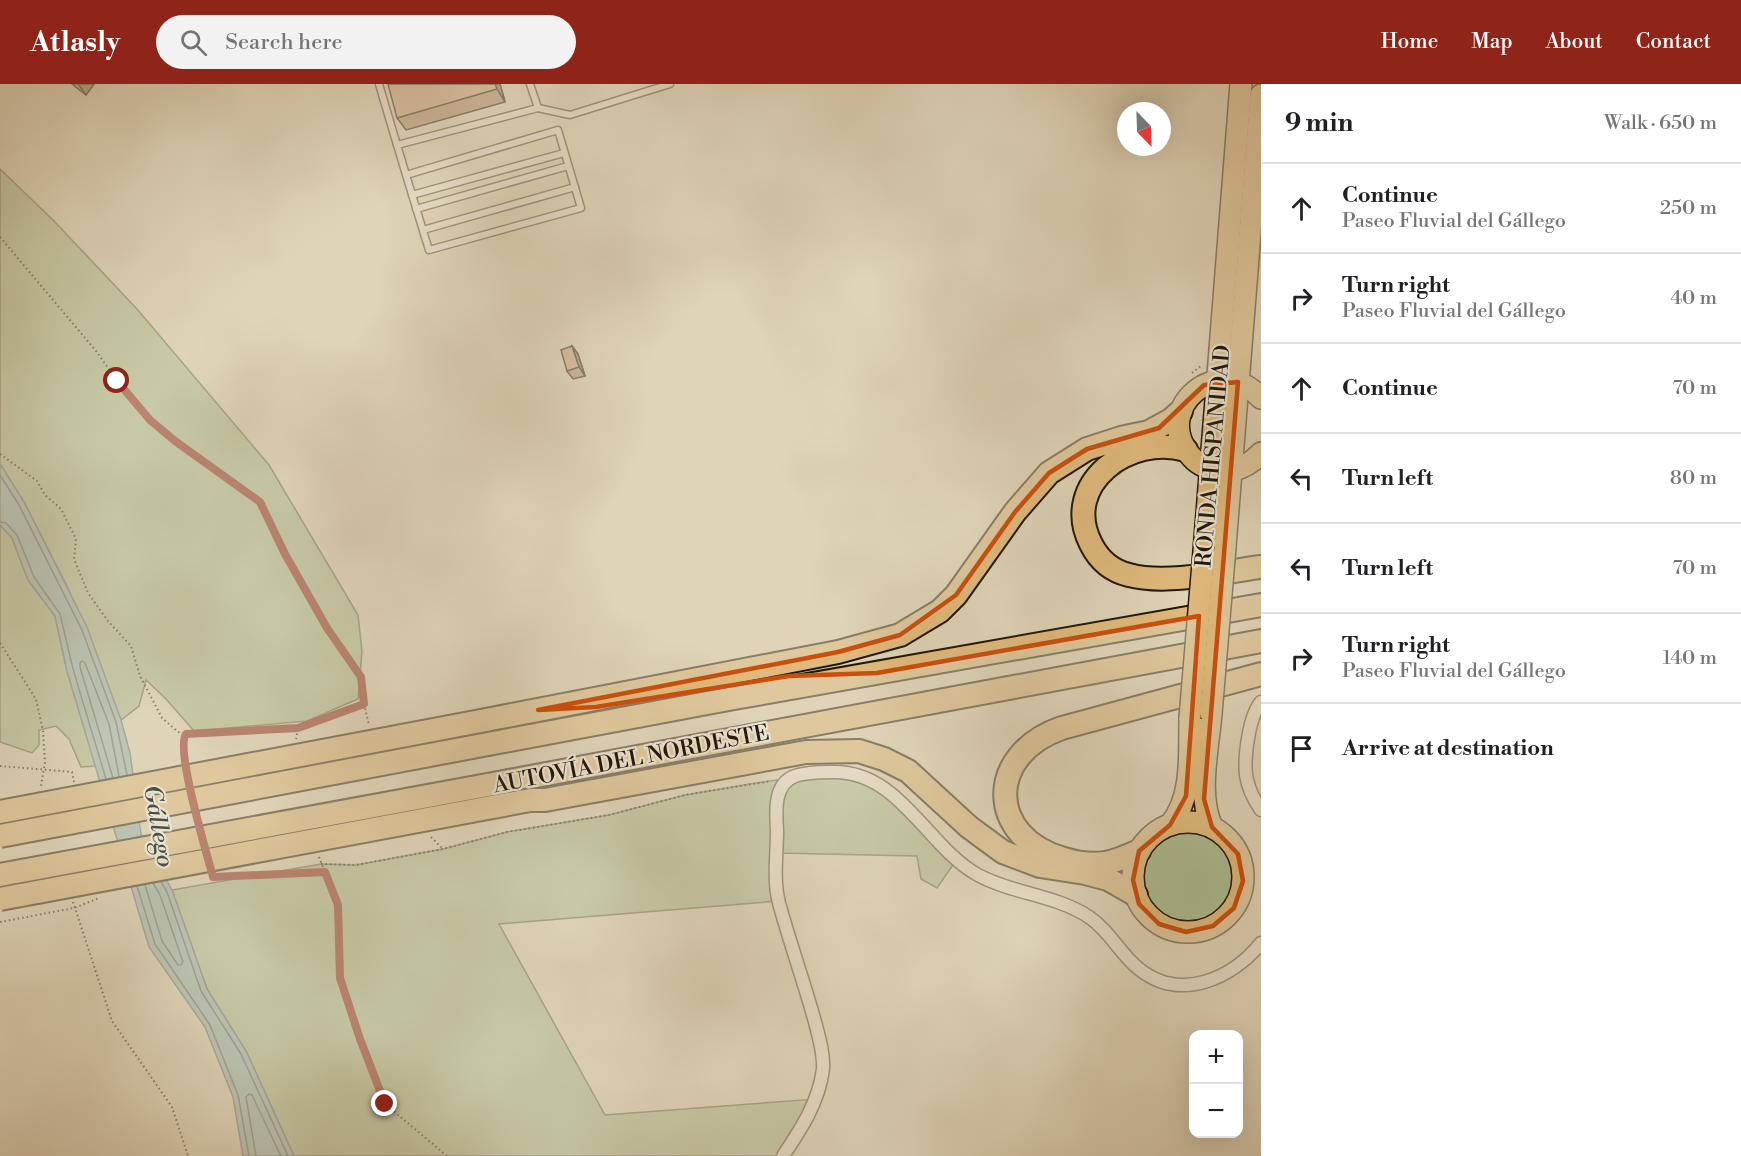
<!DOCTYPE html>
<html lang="en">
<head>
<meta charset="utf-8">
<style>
  body { margin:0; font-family:"Libre Bodoni",serif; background:#f2f2f2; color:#202124 }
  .controls { position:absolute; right:18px; bottom:18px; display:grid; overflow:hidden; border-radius:12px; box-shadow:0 6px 24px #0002 }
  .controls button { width:54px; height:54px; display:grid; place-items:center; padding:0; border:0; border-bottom:2px solid #e0e0e0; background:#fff; color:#202124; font:30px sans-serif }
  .compass { position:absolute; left:1117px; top:18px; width:54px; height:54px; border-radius:50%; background:#fff; box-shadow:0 6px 24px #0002; rotate:157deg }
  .stop { position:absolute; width:18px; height:18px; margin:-14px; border:4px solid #8f2418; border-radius:50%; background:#fff }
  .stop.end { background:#8f2418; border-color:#fff; box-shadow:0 2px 6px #0008 }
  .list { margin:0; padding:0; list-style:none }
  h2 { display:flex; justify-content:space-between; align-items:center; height:78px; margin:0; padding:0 24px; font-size:26px }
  h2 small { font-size:20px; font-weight:400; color:#757577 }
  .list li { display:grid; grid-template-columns:39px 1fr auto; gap:18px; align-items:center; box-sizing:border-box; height:90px; padding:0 24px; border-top:2px solid #e0e0e0 }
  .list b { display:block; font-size:22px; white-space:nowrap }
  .list p { margin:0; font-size:20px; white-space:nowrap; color:#757577 }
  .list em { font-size:20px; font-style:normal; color:#757577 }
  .icon { flex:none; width:33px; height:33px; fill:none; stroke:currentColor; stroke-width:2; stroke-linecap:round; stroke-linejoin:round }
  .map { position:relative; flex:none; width:1261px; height:1072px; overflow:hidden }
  header { display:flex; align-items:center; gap:36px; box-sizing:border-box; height:84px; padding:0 30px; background:#8f2418; color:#fff }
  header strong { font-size:28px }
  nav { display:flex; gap:33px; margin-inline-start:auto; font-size:21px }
  .search { width:420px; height:54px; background:#f2f2f2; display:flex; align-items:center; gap:15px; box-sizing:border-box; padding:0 21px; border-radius:33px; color:#757577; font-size:22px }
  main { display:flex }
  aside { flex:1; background:#fff }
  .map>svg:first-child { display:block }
</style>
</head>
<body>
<header>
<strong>Atlasly</strong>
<div class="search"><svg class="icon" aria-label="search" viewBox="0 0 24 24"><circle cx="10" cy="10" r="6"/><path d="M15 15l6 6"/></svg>Search here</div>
<nav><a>Home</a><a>Map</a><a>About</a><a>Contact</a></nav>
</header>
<main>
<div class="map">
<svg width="1261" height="1072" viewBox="0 0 1261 1072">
  <rect width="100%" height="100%" fill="#dfd4b8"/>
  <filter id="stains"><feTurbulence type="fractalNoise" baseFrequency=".00333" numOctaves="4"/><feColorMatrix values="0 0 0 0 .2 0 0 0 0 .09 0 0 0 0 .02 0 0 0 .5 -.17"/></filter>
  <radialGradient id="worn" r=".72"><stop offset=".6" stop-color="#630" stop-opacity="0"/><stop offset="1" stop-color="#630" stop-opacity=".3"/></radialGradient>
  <g fill="#adbe93" stroke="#666a4e" stroke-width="1.5">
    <polygon points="0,85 54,137 137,225 269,381 358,531 362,567 358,615 307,637 194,647 166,615 146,596 139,622 121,636 67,502 24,418 0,380"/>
    <polygon points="0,441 12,454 28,496 55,532 67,587 96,682 81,683 69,655 56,642 39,646 39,661 32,669 0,658"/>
    <polygon points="803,690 872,697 957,775 937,804 921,795 917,772 777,769 778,817 499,840 605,1031 816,1015 783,1072 294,1072 246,967 207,905 172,806 321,780 356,781 443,765 507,748 609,731 685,711 756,699 777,696 786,698"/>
    <circle cx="1188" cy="794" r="47"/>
  </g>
  <polygon fill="#95b7b5" stroke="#667770" stroke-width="1.5" points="0,380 24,418 87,543 121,636 130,669 141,750 172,806 207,905 246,967 294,1072 243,1072 233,1013 205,943 149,863 67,587 55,532 28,496 12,454 0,441"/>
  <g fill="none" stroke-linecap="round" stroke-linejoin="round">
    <g stroke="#5a675f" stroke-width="1.5">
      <polyline points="0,391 19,421 82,546 116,638 127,691"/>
      <polyline points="0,438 6,439 17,451 34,493 60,530 73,585 106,695"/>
      <polyline points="113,694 80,583 80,579 82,577 85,579 109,640 119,692"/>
      <polyline points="161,798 167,808 201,907 241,970 288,1072"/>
      <polyline points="145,801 162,857 178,881 181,881 183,878 160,811 153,799"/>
      <polyline points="137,802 155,860 210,941 238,1011 249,1072"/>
      <polyline points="256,1072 246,1013 249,1010 252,1011 281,1072"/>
    </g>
    <defs>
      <g id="service">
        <path d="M379 0C395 55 412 111 429 166L581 124 558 46 406 91"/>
        <polyline points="530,0 538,24"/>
        <polyline points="397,61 538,24 570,31 670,0"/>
        <polyline points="412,111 564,69"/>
        <polyline points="416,125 568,82"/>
        <polyline points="423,146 575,103"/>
      </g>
      <g id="minor">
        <path d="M1261 618C1249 632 1244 673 1246 691 1248 704 1254 716 1261 726"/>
        <path d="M783 1072C801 1045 819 1018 823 985 824 970 819 953 815 938 804 898 790 859 779 819 773 796 777 771 777 747 776 728 773 700 795 692 807 688 821 688 833 688 900 687 926 762 978 791 1013 810 1056 811 1089 833 1110 847 1120 870 1139 885 1180 918 1232 895 1261 859"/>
      </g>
      <g id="trunk">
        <path d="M1261 314C1217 267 1153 325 1189 370 1195 378 1205 384 1216 386 1234 389 1249 382 1261 369"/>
        <polyline points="1225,463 1261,11"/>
        <polyline points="1204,467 1241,0"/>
        <path d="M1211 630C1208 665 1197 712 1212 743"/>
        <circle cx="1188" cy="793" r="55"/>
        <path d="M1170 741C1194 712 1189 669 1190 634"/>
      </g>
      <g id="motorway">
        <path d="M1186 366C1130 349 1060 400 1091 460 1099 476 1112 487 1129 491 1165 501 1224 488 1261 483"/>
        <polyline points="486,636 838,568 900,551 940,527 956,511 1015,428 1049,389 1087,365 1121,354 1149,348 1171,336 1181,327"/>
        <polyline points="504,657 734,614 1261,521"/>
        <polyline points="509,697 1261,557"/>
        <polyline points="530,716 545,716 806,668 859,667 884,675 908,687 969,743 1003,768 1040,782 1085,789 1108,795 1136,811"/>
        <path d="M1139 767C1128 772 1117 777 1105 779 1091 781 1077 779 1064 775 986 753 986 670 1062 644L1261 590"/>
      </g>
    </defs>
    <use href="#service" stroke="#504635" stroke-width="9"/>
    <use href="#minor" stroke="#504635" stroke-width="15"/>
    <use href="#trunk" stroke="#201709" stroke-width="24"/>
    <use href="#motorway" stroke="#201709" stroke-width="26"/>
    <g stroke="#201709" stroke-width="2" stroke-dasharray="1.5 3" stroke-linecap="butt">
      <polyline points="0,153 96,267 128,312 150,336 175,357 260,418 285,470 327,544 361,593 364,620 298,644 296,655"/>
      <polyline points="1192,289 1202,281"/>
      <polyline points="0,370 37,397 45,411 61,425 76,455 74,475 88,509 108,537 131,562 140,592 162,634 178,648 186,650"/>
      <polyline points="0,559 36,615 43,647 45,678 41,702"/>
      <polyline points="364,620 369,641"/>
      <polyline points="184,677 182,655 186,650 298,644"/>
      <polyline points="0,682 72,688 74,698"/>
      <polyline points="431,753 443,765"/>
      <polyline points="319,773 338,821 341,894 360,955 385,1020 447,1072"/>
      <polyline points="321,780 356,781 443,765 507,748 609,731 685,711 771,697"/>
      <polyline points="217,793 325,788"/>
      <polyline points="73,818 112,937 172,1023 188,1072"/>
      <polyline points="0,838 74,824 99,814"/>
    </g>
    <use href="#service" stroke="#eae3d1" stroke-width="6"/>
    <use href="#minor" stroke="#eae3d1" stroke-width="12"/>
    <use href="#trunk" stroke="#e0ba7c" stroke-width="21"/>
    <use href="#motorway" stroke="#e0ba7c" stroke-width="22"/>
    <defs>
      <g id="trunk-bridge">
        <polyline points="1211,630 1225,463"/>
        <polyline points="1190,634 1204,467"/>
      </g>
      <g id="motorway-bridge">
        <polyline points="0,728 486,636"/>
        <polyline points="0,752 504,657"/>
        <polyline points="0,791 509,697"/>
        <polyline points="0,815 530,716"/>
      </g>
    </defs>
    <use href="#trunk-bridge" stroke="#201709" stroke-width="24" stroke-linecap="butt"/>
    <use href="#motorway-bridge" stroke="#201709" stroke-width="26" stroke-linecap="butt"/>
    <use href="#trunk-bridge" stroke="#e0ba7c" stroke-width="21"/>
    <use href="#motorway-bridge" stroke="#e0ba7c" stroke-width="22"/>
  </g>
  <g fill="#b28d70" stroke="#201709" stroke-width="1.5">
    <polygon points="72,0 94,0 86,11"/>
    <polygon points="500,0 505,18 406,46 397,34"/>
    <polygon points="572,262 578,270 585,292 573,295 567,287"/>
  </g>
  <g fill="#91735b" stroke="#201709" stroke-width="1.5">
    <polygon points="78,0 94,0 86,11"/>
    <polygon points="495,0 500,0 505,18 497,5"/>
    <polygon points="572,262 578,270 585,292 579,283"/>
  </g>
  <g fill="#cfa482" stroke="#201709" stroke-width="1.5">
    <polygon points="388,0 495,0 497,5 397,34"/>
    <polygon points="572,262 579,283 567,287 561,266"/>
  </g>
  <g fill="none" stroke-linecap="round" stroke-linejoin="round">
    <path stroke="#8f2418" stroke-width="8" d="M117 297 150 336 175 357 260 418 285 470 327 544 361 593 364 620 298 644 186 650C175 665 207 770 213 793L325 788 338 821 340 894 360 955 385 1020"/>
  </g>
  <path d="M0 0H1261V1072H0ZM1238 298 1204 715 1212 743 1238 770 1243 797 1234 824 1213 842 1186 848 1159 840 1139 820 1133 796 1139 767 1170 741 1186 712 1199 532 877 589 789 592 596 623 538 626 838 568 900 551 956 511 1015 428 1049 389 1087 365 1159 344 1204 301Z" fill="#dfd4b8" fill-opacity=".55" fill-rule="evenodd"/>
  <path fill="none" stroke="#ca4f0c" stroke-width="4.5" stroke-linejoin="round" d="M1238 298 1204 715 1212 743 1238 770 1243 797 1234 824 1213 842 1186 848 1159 840 1139 820 1133 796 1139 767 1170 741 1186 712 1199 532 877 589 789 592 596 623 538 626 838 568 900 551 956 511 1015 428 1049 389 1087 365 1159 344 1204 301Z"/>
  <g text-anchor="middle" stroke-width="4.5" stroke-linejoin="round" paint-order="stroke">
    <g font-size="22" fill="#201709" stroke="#eae3d1">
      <text transform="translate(1212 372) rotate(-85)" y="8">RONDA HISPANIDAD</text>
      <text transform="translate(631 674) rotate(-11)" y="8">AUTOVÍA DEL NORDESTE</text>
    </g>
    <g font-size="24" font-style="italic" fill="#494f45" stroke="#eae3d1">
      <text transform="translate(159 742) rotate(80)" y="8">Gállego</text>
    </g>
  </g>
  <rect width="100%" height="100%" filter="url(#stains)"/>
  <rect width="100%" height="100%" fill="url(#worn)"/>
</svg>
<div class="controls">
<button>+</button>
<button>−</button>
</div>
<svg class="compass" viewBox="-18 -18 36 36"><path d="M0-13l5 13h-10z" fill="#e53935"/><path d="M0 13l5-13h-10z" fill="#757577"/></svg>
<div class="stop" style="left:117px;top:297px"></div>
<div class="stop end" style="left:385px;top:1020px"></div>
</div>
<aside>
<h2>9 min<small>Walk · 650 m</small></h2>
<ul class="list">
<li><svg class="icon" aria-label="ahead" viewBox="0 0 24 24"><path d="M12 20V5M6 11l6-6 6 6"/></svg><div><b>Continue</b><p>Paseo Fluvial del Gállego</p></div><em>250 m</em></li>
<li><svg class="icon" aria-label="right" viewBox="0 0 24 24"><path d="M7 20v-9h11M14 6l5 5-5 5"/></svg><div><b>Turn right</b><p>Paseo Fluvial del Gállego</p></div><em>40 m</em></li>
<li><svg class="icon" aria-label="ahead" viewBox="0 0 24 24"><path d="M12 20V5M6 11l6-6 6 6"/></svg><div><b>Continue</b></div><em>70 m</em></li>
<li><svg class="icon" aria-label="left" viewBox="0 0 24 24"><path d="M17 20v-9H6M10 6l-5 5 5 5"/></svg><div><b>Turn left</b></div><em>80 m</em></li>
<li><svg class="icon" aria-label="left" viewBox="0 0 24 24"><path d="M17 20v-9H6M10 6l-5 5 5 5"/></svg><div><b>Turn left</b></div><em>70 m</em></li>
<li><svg class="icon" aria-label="right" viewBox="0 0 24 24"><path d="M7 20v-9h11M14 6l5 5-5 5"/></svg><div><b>Turn right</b><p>Paseo Fluvial del Gállego</p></div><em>140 m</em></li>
<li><svg class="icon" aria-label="arrive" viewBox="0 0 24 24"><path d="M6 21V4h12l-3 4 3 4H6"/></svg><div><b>Arrive at destination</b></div></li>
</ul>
</aside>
</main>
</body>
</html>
